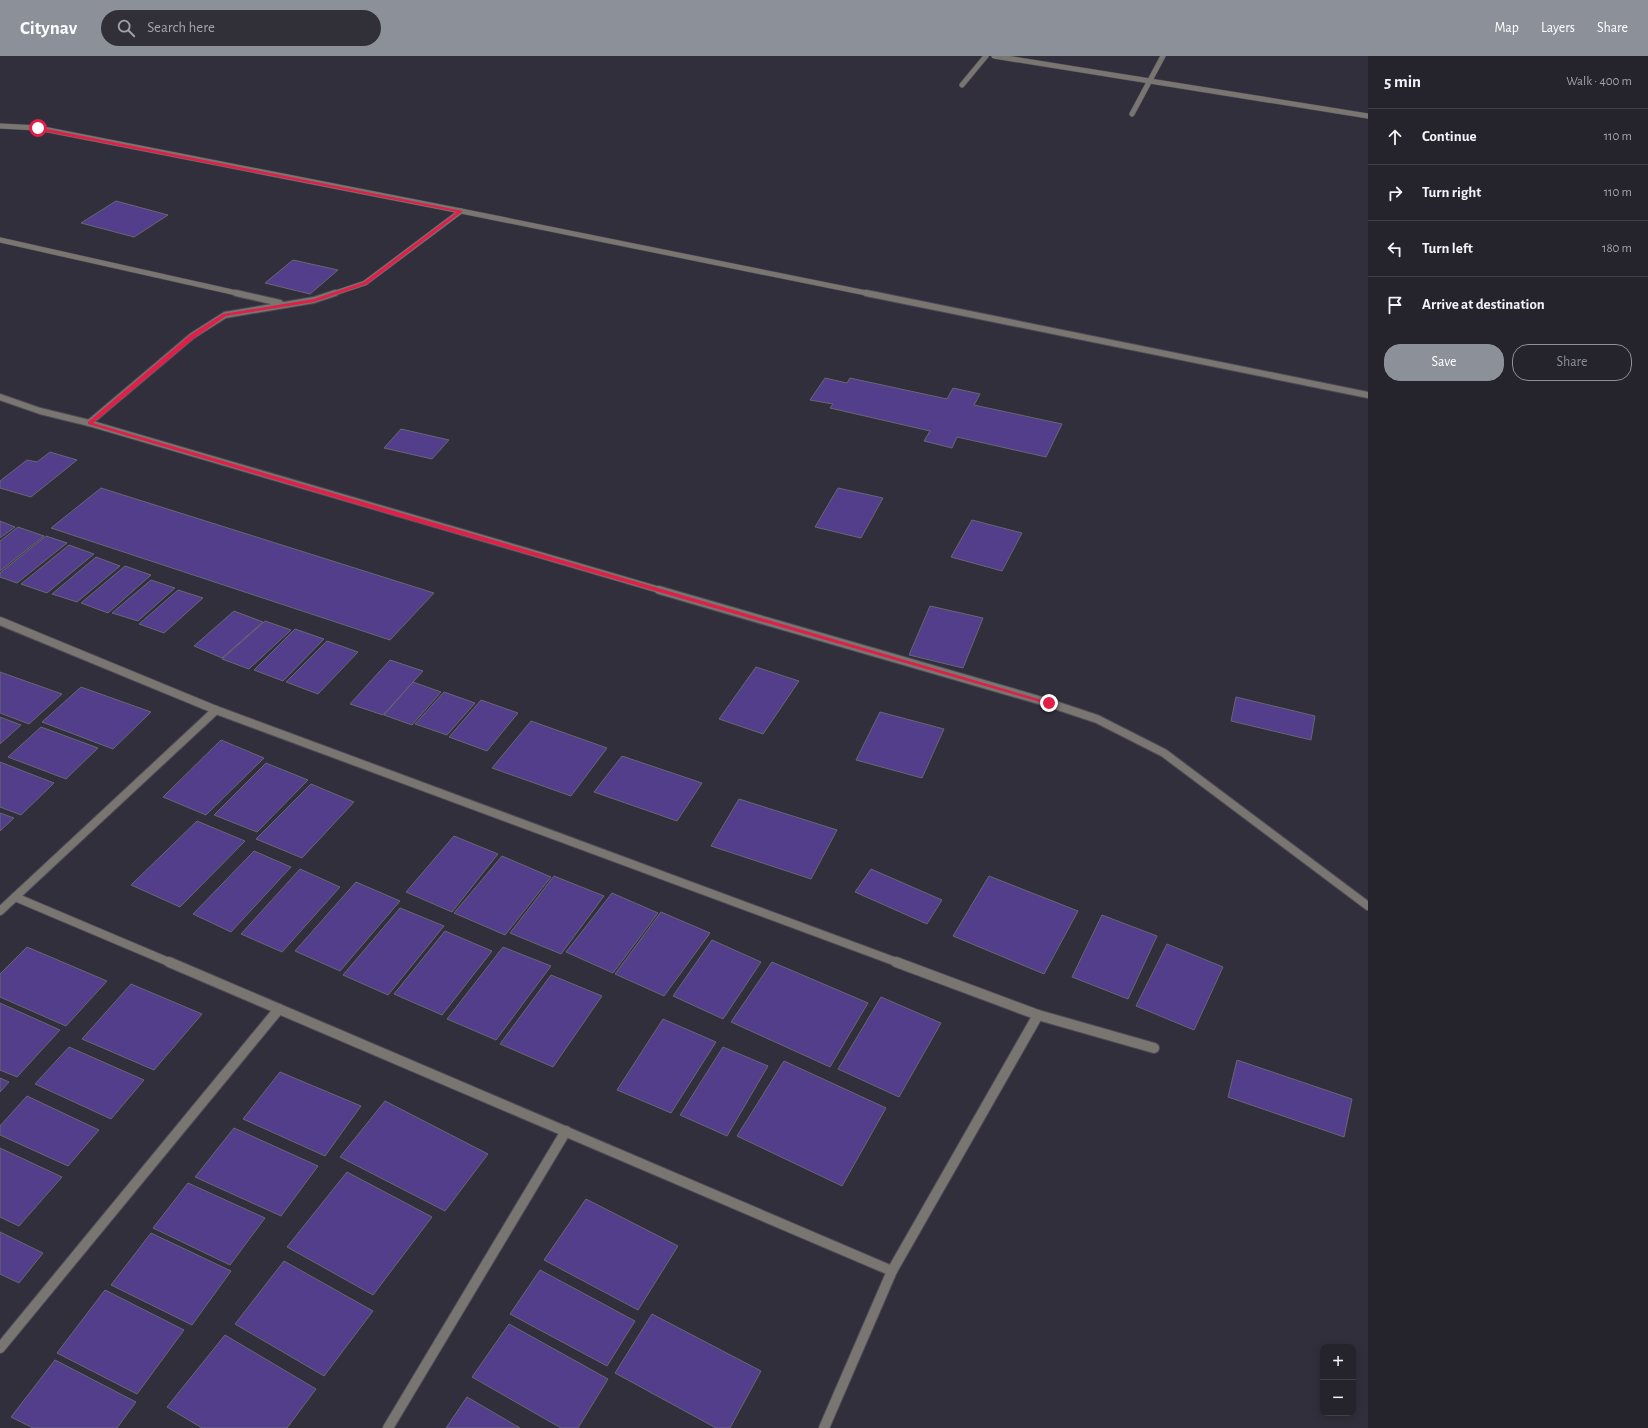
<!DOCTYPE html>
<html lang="en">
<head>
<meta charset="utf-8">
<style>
  body { margin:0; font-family:"Alegreya Sans",sans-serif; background:#312f38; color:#f1f3f6 }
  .controls { position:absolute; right:12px; bottom:12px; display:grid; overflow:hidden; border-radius:8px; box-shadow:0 2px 10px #0003 }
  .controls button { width:36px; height:36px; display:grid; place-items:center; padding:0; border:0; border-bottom:1px solid #424048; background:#25232c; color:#f1f3f6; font:20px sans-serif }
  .stop { position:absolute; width:12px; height:12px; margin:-9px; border:3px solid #e11d48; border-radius:50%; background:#fff }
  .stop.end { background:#e11d48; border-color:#fff; box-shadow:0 1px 4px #0008 }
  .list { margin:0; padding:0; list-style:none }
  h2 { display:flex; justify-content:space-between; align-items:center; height:52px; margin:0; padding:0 16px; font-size:17px }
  h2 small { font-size:13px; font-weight:400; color:#a3a4a9 }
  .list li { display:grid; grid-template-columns:26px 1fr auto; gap:12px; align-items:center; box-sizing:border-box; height:56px; padding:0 16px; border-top:1px solid #424048 }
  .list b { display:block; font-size:15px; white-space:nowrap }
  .list em { font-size:13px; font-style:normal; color:#a3a4a9 }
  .actions { display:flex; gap:8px; padding:12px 16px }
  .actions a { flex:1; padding:9px 0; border:1px solid #8c9099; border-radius:16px; text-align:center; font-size:14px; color:#8c9099 }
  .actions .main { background:#8c9099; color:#fff }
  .icon { flex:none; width:22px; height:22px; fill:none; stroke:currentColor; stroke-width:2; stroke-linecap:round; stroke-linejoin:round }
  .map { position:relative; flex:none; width:1368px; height:1372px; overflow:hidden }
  header { display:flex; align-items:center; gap:24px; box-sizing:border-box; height:56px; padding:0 20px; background:#8c9099; color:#fff }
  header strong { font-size:19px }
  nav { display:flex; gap:22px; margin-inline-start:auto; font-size:14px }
  .search { width:280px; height:36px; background:#312f38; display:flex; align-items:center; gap:10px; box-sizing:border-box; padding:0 14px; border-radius:22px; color:#a3a4a9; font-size:15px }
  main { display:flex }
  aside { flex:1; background:#25232c }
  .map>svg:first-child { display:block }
</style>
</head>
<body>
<header>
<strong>Citynav</strong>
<div class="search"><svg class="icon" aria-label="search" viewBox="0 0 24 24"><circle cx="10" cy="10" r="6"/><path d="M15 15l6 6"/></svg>Search here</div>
<nav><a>Map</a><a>Layers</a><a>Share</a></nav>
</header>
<main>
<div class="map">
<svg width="1368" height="1372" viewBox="0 0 1368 1372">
  <rect width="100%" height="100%" fill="#312f3b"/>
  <g fill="#533e8b" stroke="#686673">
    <polygon points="116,145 168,159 134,181 81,167"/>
    <polygon points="293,204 338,214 310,238 265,227"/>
    <polygon points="825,322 847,327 850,322 947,343 953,332 980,338 974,349 1062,368 1046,401 957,381 952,392 924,385 930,375 830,352 833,348 810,344"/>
    <polygon points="401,373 449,384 432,403 384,392"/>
    <polygon points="50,396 77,404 31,441 0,432 0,425 27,404 37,406"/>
    <polygon points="101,432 434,537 390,584 51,472"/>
    <polygon points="838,432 883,442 861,482 815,471"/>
    <polygon points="972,464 1022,477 1002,515 951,501"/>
    <polygon points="0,465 15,471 0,482"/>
    <polygon points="18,471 44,480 0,515 0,485"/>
    <polygon points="46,480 67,487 17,527 0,521 0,517"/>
    <polygon points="69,489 94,498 47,537 21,528"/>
    <polygon points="96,501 120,510 77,546 52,538"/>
    <polygon points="125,510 151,519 108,557 81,547"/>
    <polygon points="151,524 175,532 138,565 112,557"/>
    <polygon points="178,534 203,542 164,577 139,568"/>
    <polygon points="930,550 983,562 963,612 909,599"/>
    <polygon points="234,555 263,566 222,602 194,590"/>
    <polygon points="265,565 291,574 249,613 222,603"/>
    <polygon points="295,573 324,583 283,625 254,614"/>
    <polygon points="327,585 358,596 318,638 286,626"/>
    <polygon points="390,604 423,615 383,659 350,648"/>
    <polygon points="756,611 799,625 763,678 719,663"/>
    <polygon points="0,616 62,638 29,668 0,657"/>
    <polygon points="413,626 441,636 412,669 384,659"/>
    <polygon points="81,631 151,656 113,693 42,666"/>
    <polygon points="444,636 475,647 447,679 415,668"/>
    <polygon points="1236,641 1315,660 1311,684 1231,665"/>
    <polygon points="481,644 518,657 487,695 449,681"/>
    <polygon points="880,656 944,673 922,722 856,704"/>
    <polygon points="0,661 21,669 0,688"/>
    <polygon points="531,665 607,692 571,740 492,712"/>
    <polygon points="41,671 98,692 66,723 8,701"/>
    <polygon points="221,684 264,702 206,759 163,741"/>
    <polygon points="622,700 702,727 677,765 594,736"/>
    <polygon points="0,706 54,727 21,759 0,751"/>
    <polygon points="266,707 308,724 257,776 214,759"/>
    <polygon points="311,728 354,746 302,802 256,783"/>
    <polygon points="739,743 837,774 811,823 711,790"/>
    <polygon points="0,757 14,762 0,775"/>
    <polygon points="197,765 245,785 180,851 131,829"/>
    <polygon points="454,780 498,798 452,856 406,836"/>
    <polygon points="254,795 291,811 231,876 193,858"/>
    <polygon points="502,800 551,821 505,879 454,857"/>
    <polygon points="300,813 340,831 282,896 241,878"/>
    <polygon points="871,813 942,844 927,868 855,836"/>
    <polygon points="554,820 604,840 561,898 510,877"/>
    <polygon points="989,820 1078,855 1044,918 953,880"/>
    <polygon points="356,826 400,845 340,915 295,895"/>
    <polygon points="612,837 658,857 613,917 566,896"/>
    <polygon points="400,852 444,870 388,939 343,919"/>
    <polygon points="661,856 710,877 664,940 615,918"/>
    <polygon points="1102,859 1157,880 1128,943 1072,921"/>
    <polygon points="445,875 492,895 442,959 394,938"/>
    <polygon points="712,884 761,906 723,963 673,940"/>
    <polygon points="1167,888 1223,911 1194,974 1136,950"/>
    <polygon points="27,891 107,925 66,970 0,941 0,918"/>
    <polygon points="503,891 551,910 496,984 447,963"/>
    <polygon points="772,906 868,947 830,1011 731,966"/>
    <polygon points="551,919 602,940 553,1011 500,988"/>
    <polygon points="131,928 202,958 154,1014 82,983"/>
    <polygon points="881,941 941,967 899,1041 838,1013"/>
    <polygon points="0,947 60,974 17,1021 0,1014"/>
    <polygon points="663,963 716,986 671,1057 617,1034"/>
    <polygon points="69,991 144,1024 111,1063 35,1028"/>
    <polygon points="723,991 768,1010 727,1080 680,1059"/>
    <polygon points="1237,1004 1352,1043 1344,1081 1228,1041"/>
    <polygon points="784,1005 886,1052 842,1130 737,1080"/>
    <polygon points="280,1016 361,1050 325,1100 243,1063"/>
    <polygon points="0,1022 9,1026 0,1036"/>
    <polygon points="27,1040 99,1074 68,1110 0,1079 0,1070"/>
    <polygon points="385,1045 488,1098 445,1155 340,1101"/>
    <polygon points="234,1072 318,1110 281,1160 195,1121"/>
    <polygon points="0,1092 62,1121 19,1170 0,1161"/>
    <polygon points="347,1116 432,1161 373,1239 287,1191"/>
    <polygon points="188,1127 265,1162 230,1209 153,1172"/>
    <polygon points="586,1143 678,1190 638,1254 544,1204"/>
    <polygon points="0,1176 43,1197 19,1227 0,1218"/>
    <polygon points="151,1177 231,1215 192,1269 111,1229"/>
    <polygon points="284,1205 373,1255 324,1320 235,1268"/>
    <polygon points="540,1214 635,1265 607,1310 510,1258"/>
    <polygon points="105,1234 184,1274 137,1338 57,1297"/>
    <polygon points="652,1258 761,1315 730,1372 716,1372 615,1317"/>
    <polygon points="509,1268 608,1323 578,1372 561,1372 472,1321"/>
    <polygon points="225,1279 316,1333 287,1372 202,1372 167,1351"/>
    <polygon points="55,1304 136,1346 117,1372 33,1372 11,1361"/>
    <polygon points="467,1341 520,1372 446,1372"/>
  </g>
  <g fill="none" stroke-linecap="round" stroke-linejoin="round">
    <defs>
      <g id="street-far3">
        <polyline points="994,0 1368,60"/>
        <polyline points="962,29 986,0"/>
        <polyline points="1132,58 1163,0"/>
        <polyline points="0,70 38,72 461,155 871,238"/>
        <polyline points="0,184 241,238"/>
        <polyline points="332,238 365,227 461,155"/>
      </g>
      <g id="street-far2">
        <polyline points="236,237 280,247"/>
        <polyline points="866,237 1368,339"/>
        <polyline points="0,341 40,355 89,367 663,535"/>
        <polyline points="89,367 192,280 225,259 314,244 335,237"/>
      </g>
      <g id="street-far1">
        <polyline points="659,534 1049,647 1097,663 1164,697 1368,850"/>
        <polyline points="0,565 216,654 899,907"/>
        <polyline points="15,841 171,907"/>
        <polyline points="0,855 216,654"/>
      </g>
      <g id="street">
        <polyline points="169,906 892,1215"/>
        <polyline points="896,906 1038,959 1154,992"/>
        <polyline points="0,1292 279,953"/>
        <polyline points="388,1372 566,1075"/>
        <polyline points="824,1372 892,1215 1038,959"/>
      </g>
    </defs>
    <use href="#street-far3" stroke="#4d4b57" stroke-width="6"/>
    <use href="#street-far2" stroke="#4d4b57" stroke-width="8"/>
    <use href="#street-far1" stroke="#4d4b57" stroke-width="10"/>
    <use href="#street" stroke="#4d4b57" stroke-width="12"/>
    <use href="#street-far3" stroke="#797570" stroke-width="5"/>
    <use href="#street-far2" stroke="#797570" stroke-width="6"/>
    <use href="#street-far1" stroke="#797570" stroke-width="8"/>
    <use href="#street" stroke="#797570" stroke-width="10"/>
  </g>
  <polygon fill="#e11d48" points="37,71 463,155 367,228 314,246 226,260 194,282 93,367 1052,647 1052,648 1047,648 407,463 88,368 88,366 190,279 223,258 314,243 364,226 457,156 38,74"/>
</svg>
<div class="controls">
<button>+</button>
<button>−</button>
</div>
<div class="stop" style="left:38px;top:72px"></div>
<div class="stop end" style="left:1049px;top:647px"></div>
</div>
<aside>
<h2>5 min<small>Walk · 400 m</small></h2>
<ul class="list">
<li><svg class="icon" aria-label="ahead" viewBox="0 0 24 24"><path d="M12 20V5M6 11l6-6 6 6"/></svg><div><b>Continue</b></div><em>110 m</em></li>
<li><svg class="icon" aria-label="right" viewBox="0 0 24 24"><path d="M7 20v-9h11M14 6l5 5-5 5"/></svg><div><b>Turn right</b></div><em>110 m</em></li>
<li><svg class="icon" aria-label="left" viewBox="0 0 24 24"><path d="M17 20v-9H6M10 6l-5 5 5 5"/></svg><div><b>Turn left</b></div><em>180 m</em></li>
<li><svg class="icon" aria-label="arrive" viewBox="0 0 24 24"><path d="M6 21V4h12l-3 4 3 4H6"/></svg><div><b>Arrive at destination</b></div></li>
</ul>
<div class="actions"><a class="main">Save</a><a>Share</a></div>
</aside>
</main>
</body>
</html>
